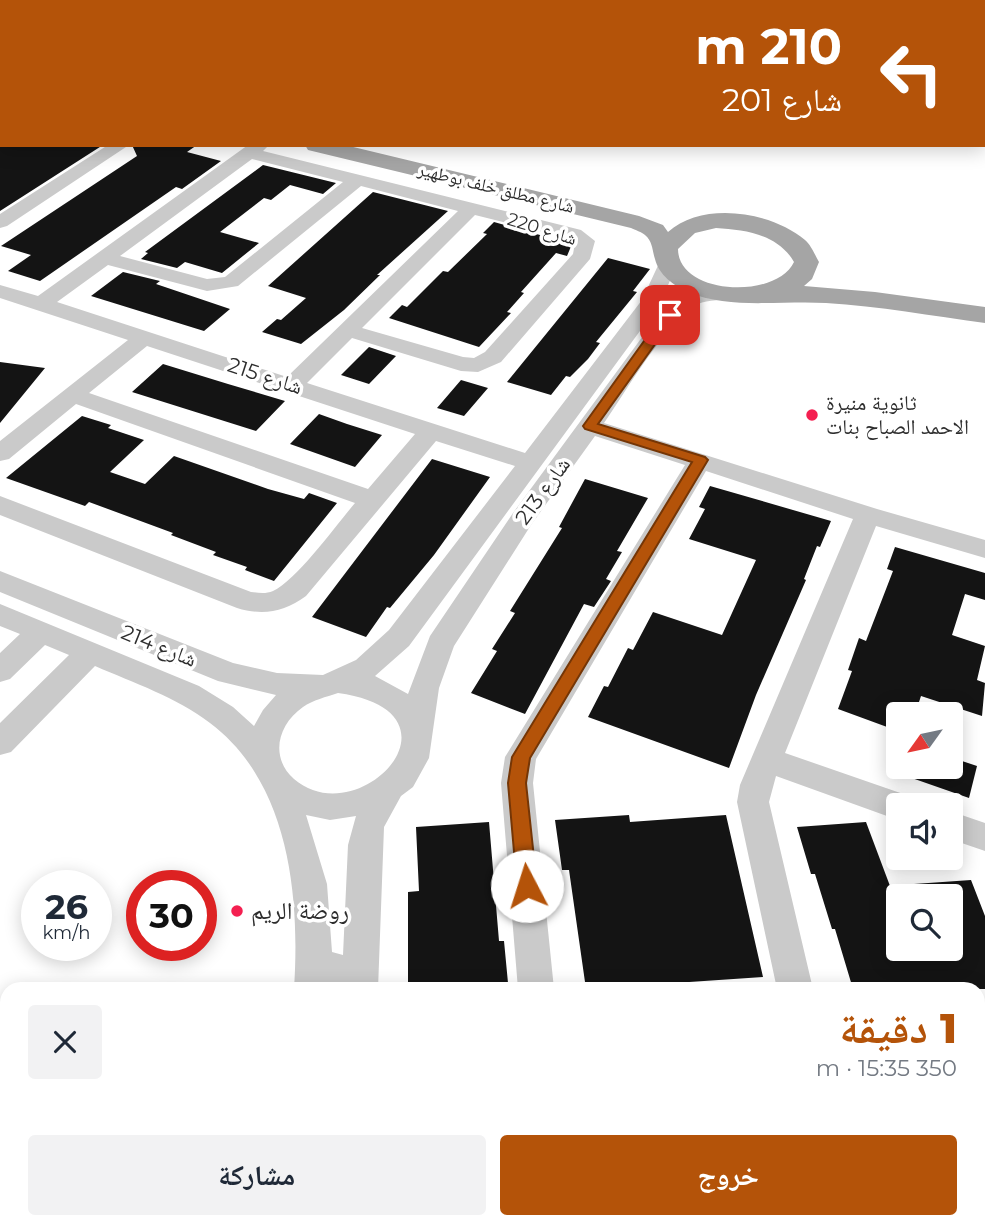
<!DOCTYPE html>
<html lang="ar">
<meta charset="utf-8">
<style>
body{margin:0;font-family:Montserrat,"Noto Naskh Arabic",sans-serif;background:#f2f2f3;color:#1f2937;direction:rtl;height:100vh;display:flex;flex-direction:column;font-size:26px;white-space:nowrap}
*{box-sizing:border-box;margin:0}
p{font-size:23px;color:#747a83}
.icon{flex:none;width:38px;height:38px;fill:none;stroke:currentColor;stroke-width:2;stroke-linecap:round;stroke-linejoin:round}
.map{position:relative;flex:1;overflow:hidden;direction:ltr}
.panel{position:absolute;left:0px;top:982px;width:985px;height:247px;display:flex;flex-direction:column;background:#fff;border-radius:21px 21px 0 0;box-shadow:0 4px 18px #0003;direction:rtl}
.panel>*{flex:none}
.top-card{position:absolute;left:0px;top:0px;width:985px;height:147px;box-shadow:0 4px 18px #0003;direction:rtl;background:#b45309;color:#fff;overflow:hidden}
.needle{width:46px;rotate:237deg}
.tools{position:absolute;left:886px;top:702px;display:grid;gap:14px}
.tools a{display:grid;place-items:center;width:77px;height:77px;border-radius:7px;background:#fff;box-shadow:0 4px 18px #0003;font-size:35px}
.speed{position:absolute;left:21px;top:870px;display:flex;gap:14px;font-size:35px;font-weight:700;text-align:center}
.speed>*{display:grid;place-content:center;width:91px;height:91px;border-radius:50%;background:#fff;box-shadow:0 4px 18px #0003;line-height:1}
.speed small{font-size:18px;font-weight:400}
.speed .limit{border:10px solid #d22;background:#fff;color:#111}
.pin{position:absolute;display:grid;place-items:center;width:60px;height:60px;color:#fff;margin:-30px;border-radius:14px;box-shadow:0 4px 10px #0006}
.me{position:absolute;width:77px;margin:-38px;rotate:355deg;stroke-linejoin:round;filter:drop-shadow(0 0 5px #0008)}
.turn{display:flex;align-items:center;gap:24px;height:147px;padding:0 28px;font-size:32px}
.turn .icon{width:91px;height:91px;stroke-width:2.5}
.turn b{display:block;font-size:49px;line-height:60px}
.round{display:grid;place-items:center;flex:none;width:74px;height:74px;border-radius:7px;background:#f2f2f3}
.head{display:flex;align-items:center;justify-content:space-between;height:119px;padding:0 28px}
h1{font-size:42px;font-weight:800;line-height:52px;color:#b45309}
.cta{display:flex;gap:14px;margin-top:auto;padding:14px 28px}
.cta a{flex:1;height:80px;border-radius:7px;background:#b45309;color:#fff;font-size:28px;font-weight:800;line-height:80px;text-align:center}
.cta a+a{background:#f2f2f3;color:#1f2937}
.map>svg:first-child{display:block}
</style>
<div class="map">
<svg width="985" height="1227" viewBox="0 0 985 1227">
<rect width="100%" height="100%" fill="#fff"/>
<!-- building -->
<path fill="#141414" d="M0,145H103L0,211Z
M132,145H197L187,152L221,161L182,189L176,187L40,281L8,271L31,255L1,246L137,156Z
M263,165L336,183L323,194L290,185L271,200L264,198L220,232L259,243L222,273L185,262L177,268L141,259L148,253L145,252Z
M373,192L448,211L377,275H380L344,310L301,344L262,332L277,319L281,320L306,298L268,286Z
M494,222L572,244L567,256L556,253L521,292L524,293L507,312L511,313L479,347L389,318L402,305L407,307L443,271L448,272L487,234L483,233Z
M608,258L650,269L633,291L637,292L596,342L600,343L588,359L570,377L566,376L551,395L507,382Z
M123,272L160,281L156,284L230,309L204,331L91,296Z
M369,347L396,356L369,384L341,375Z
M0,362L45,368L0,423Z
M163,364L228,384L285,401L256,431L132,392Z
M461,380L488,388L464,416L437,408Z
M319,414L347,424L382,435L355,467L290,444Z
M82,416L111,425L108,428L144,440L110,472L145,484L174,456L268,489L304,499L309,493L337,503L274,581L245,570L247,567L213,555L216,552L171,535L173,533L89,502L85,506L6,478Z
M432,459L490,477L434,555L390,608L387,607L366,637L312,617Z
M585,479L648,498L617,551L622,552L606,579L611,581L594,607L584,604L525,714L471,693L497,651L492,649L515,613L510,611L562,528L559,527Z
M710,486L831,521L820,547L817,546L804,579L806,580L756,695L729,768L588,717L604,686L608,687L628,648L633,650L653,612L722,635L756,560L689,539L705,509L699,507Z
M895,547L985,573V600L965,594L952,635L985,646L977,680L985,683L982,716L921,696L915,714H898V731L838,709L852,671L848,670L859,638L866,641L893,571L887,569Z
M950,757L977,766L969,798L886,769V766H950Z
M629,815L630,822L726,815L763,977L586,989L569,870H562L555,820Z
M489,822L499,941H504L508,983L408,989V892L419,891L416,827Z
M866,822L890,886L898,885V948H950V896H914V884L971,880L985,916V989H952L950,983L853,989L835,929H832L815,874H811L797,827Z"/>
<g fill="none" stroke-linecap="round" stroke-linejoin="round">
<!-- minor -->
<path fill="#cacaca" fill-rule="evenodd" d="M0,85H2V95H0Z
M0,130H2L0,141Z
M108,145H129L7,226L0,228V214Z
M248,145H269L263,151L581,230L595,241L590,259L501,362L478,372L461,371L352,338L307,383L525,453L642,300L661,259H675L678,263L659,305L409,646L375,676L408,694L430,636L513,513L662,310C684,295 707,283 735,290L738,294L735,298C724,301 708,299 698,304C665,323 627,390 604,423L877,509L985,540V558L876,526L785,753L909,796L914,805H898V820L776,776L769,802L813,989H777L737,802L740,785L853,519L706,471L536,759L533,783L554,989H518L501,783L505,757L685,465L595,436L531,525L454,646L439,688L429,758L413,787L401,796L384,827L378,989H294C300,898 290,783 210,723C176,697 134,683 95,666L11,752L0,755V723L69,655L45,645L10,679L0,682V653L20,634L0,626V604L199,686L233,707L254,726L263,710L276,695L218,681L0,592V571L233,663L277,673L323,675L356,660L389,630L515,466L436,441L306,596C284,612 263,616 237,608L0,515V496L251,592C259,593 266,594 273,591C297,580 337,524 355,503L76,404L9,459L0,461V441L128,340L0,298V285L38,296ZM252,159L343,182L225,277L207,279L120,256ZM361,186L458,211L287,377L57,302L108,265L207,291L238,286ZM475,215L567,238L575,243L573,254L485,352L474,358L463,357L362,328ZM147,346L415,434L368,489L89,393ZM338,693C474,712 359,835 294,779C270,758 277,725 303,707C313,700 326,697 338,693ZM306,815L330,820L356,816L348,845L343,955L332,952L327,884Z
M950,811L985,823V851L950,839Z
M274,1222H316V1227H274Z
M333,1222H375L374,1227H332Z
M824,1222H866L867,1227H825Z"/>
<!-- major -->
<path fill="#a5a5a5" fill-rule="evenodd" d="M0,63H2V75H0Z
M305,145H345L639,216L663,225L668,232C702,201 771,211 805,240C811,245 815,255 819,262L812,279L804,286L875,292L985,307V323C932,316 879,306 826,303C781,300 730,310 688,292C673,285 659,275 655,259C652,250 653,242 645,235C642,232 635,230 631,228L308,150ZM716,228C746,230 778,234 794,262C776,300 678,295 678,249L695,233Z"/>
</g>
<!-- route -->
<path fill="#b45309" stroke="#753606" stroke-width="2" d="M670,311L676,315L598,424L705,457L708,460L530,758L526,783L537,886L534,892L527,895L520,892L517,886L508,783L512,757L692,462L585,429L583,426L665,312Z"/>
<!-- markers -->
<g fill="#f41f50" stroke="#fff" stroke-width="2.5">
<circle cx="812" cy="415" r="7"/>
<circle cx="237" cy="911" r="7"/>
</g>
<g text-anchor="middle" stroke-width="7" stroke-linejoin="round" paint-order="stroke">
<!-- far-street labels -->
<g font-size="18" fill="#2d2d2d" stroke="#fff">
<text transform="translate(496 188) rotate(14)" y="6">شارع مطلق خلف بوطهير</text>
<text transform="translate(542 229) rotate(17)" y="6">شارع 220</text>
</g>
<!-- street labels -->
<g font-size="21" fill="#2d2d2d" stroke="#fff">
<text transform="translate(265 376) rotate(18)" y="7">شارع 215</text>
<text transform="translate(543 491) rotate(-54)" y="7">شارع 213</text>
<text transform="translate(159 646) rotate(22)" y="7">شارع 214</text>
</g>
<!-- poi labels -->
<g font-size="21" fill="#2d2d2d" stroke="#fff" text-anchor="start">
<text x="826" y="410">ثانوية منيرة<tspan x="826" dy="24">الاحمد الصباح بنات</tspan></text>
</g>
<!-- near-poi labels -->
<g font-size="24" fill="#2d2d2d" stroke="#fff" text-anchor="start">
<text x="251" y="919">روضة الريم</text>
</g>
</g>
</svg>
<div class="tools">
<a><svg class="needle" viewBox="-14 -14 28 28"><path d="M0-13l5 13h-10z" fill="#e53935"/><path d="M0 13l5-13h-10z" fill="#747a83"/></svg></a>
<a><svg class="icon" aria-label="sound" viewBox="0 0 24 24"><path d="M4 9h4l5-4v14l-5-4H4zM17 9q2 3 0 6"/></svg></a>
<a><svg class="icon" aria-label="search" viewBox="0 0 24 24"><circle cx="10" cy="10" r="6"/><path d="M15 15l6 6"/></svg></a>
</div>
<div class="speed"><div>26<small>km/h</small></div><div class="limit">30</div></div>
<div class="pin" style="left:670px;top:315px;background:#d93025"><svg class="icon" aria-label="arrive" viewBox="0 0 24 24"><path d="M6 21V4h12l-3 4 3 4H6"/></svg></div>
<svg class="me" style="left:527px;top:886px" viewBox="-20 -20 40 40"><circle r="19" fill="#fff"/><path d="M0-13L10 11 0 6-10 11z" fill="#b45309"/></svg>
<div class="top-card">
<div class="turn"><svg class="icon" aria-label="left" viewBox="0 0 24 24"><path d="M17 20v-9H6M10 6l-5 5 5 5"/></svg><div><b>210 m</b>شارع 201</div></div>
</div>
<section class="panel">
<div class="head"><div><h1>1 دقيقة</h1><p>350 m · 15:35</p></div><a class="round"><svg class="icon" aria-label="close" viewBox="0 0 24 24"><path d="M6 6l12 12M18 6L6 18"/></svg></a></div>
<div class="cta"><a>خروج</a><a>مشاركة</a></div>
</section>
</div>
